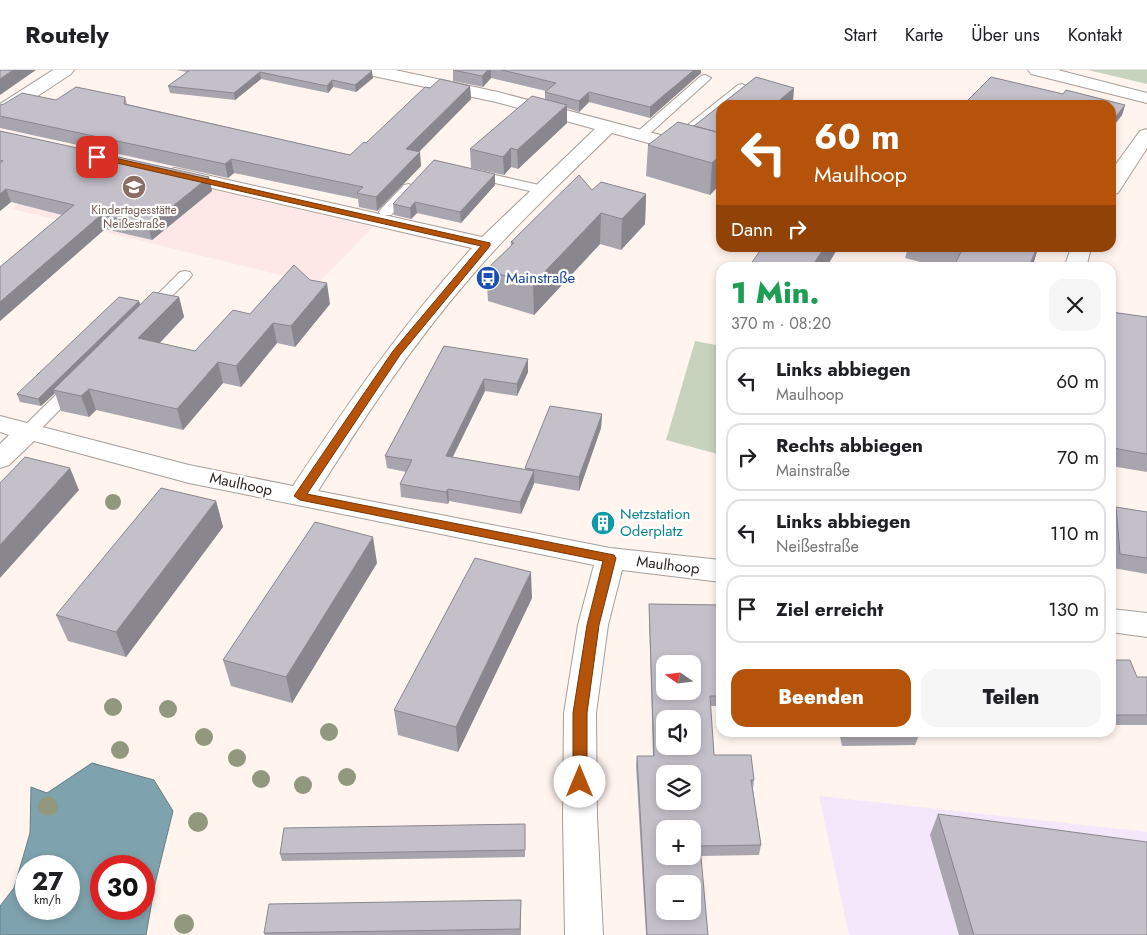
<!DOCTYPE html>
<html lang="de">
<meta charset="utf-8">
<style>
body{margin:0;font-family:Jost,sans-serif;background:#f6f6f6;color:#202124;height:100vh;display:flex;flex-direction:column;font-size:19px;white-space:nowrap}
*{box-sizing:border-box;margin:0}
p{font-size:16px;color:#757577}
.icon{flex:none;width:28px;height:28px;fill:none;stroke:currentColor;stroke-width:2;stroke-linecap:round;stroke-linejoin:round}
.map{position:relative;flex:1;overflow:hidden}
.side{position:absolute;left:716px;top:192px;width:400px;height:475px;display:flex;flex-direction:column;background:#fff;border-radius:15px;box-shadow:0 2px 8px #0003}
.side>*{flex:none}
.top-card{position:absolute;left:716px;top:30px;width:400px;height:152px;border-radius:15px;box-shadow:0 2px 8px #0003;background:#b45309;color:#fff;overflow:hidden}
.needle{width:32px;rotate:284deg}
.controls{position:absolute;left:656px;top:585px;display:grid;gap:10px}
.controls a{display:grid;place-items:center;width:45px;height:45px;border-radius:10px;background:#fff;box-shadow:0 2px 8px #0003;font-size:25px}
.speed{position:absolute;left:15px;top:785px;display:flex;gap:10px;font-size:25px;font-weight:700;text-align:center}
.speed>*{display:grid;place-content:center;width:65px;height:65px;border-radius:50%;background:#fff;box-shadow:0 2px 8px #0003;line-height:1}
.speed small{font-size:12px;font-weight:400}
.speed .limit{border:8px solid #d22;background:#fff;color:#111}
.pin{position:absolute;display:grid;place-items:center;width:42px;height:42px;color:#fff;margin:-21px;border-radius:10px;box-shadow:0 2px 8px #0006}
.me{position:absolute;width:55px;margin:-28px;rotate:0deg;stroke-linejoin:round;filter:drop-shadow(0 0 4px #0008)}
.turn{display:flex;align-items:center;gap:18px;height:105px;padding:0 15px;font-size:22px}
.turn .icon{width:65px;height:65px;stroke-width:2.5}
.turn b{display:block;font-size:35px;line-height:42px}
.then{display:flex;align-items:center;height:48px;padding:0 15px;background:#0003;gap:10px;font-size:19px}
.round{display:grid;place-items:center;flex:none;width:52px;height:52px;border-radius:15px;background:#f6f6f6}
.summary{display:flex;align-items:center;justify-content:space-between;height:85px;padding:0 15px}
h1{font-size:30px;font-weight:800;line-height:38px;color:#1e9e55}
.button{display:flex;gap:10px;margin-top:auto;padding:10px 15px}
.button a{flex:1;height:58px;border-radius:15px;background:#b45309;color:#fff;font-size:20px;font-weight:800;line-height:58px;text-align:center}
.button a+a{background:#f6f6f6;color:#202124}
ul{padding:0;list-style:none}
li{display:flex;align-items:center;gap:15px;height:68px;margin:0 10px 8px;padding:0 5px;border:2px solid #e0e0e0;border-radius:15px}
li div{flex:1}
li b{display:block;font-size:19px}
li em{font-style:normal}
header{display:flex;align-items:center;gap:30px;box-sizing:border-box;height:70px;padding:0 25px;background:#fff;border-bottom:1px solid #e0e0e0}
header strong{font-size:24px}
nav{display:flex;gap:28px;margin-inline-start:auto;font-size:18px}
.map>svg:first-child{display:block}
</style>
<header>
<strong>Routely</strong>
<nav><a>Start</a><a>Karte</a><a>Über uns</a><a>Kontakt</a></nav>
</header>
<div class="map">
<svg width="1147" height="865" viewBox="0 0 1147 865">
<rect width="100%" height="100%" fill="#fff4ee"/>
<!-- industrial -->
<path fill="#f5e7fb" d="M819,726L1147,762V865H849Z"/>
<!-- education -->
<path fill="#fde7e7" d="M75,90L172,154L213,120L373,157L317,214L12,139Z"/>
<!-- green -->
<path fill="#c8d3be" d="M1088,0H1147V14Z
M695,271L721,276V385L666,370Z"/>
<!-- water -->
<path fill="#7fa3ae" stroke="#667e84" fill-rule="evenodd" d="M92,693L154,710L173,741L155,814L146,865H0V836L14,818L30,763L31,717L47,723ZM26,796H69V839H26ZM144,796V839H101V796Z"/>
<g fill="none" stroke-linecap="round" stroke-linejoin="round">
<!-- service casing -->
<g stroke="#a89e98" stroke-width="2">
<path id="service" d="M705,5L711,8L709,10L645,68H637L635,65L637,62L701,6Z
M742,14L748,17L746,19L727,35H721V40L683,71H675L673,68L675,65L738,15Z
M473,100L548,117L549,120L543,124L469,107L467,104Z
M409,114L415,118L414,121L391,145H381L379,142L381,139L404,115Z
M185,201L190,202L192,205L190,208L155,243H145L143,240L145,237L180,202Z
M75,310L81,312L83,315L81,318L34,366L28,367L22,366L20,362L22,358L69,312Z"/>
</g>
<!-- minor casing -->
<g stroke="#a89e98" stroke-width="2">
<path id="minor" d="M53,0H74L71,4L7,46L0,48V34Z
M361,0H395L498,22L721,81V93L612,63C563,111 513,157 469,209C412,275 364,348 318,421L610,478L721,490V512L622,500L608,555L596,643L597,747L603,865H565L563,747L564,643L578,555L594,495L189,413L34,371L9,395L0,398V374L9,365L0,362V346L189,395L293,416C348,333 405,251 472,178L168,108L165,104L168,100L175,98L482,167L595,59L496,32L364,4Z
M1147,59V78L1118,123L1111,125V101L1140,61Z
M1071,178H1091L1086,198H1064Z
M1111,539L1147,543V567L1111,562Z"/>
</g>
<!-- primary casing -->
<g stroke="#a89e98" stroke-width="2">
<path id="primary" d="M1028,0H1058L1147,23V33L1031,4Z"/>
</g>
<!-- service -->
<use href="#service" fill="#fff" fill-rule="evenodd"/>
<!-- minor -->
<use href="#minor" fill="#fff" fill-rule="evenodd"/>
<!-- primary -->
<use href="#primary" fill="#fff" fill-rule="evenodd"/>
</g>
<!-- trees -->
<g fill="#92987d">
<circle cx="113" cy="432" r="8"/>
<circle cx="113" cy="637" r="9"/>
<circle cx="168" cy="639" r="9"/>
<circle cx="329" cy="662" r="9"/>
<circle cx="204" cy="667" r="9"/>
<circle cx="120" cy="680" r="9"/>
<circle cx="237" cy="688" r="9"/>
<circle cx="347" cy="707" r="9"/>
<circle cx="261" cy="709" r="9"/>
<circle cx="303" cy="715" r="9"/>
<circle cx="48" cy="736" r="10"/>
<circle cx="198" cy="752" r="10"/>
<circle cx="184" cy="854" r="10"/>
</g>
<!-- wall -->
<path fill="#a9a5ae" d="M176,0H369L373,8L356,22L333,17L328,23L261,9L235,30L170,23L168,16L187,2Z
M453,0H701V3L650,48L589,32L579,42L567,38V53L518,99L511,97L504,105L471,98L470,79L545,29V22L546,21L491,8L483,17L453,11Z
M756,7L794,18L793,30L787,35H721V113L710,125L646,106L648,75L678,52L694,56Z
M991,7L1063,24L1066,20L1125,35L1122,45L1111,59V35H966L967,31Z
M470,16L471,29L419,82L421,96L377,141L359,137L358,129L234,103L228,108L0,58V35L56,30L125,27L127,34L350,85L366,73L430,18Z
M0,61L209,107L212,121L152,170L105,159L0,251V197L62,145L11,132L0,141Z
M495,115L461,153L417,143L411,149L394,145L393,134Z
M592,120L646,124L645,154L621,180L600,174L534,245L488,231L486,200L511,176V172Z
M908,178H1038L1032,198H943L905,188Z
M179,227L184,247L160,273L195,281L250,244L330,234L295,277L277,273L241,317L223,313L183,360L96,340L89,347L61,341L55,323L41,336L20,332L17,324L139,231L140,235Z
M1111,242L1146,247L1147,245V402L1111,396Z
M444,276L528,302L517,326L485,321L453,387L525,400V398L602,344L601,358L579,421L534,413L521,444L449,431L448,434L401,427L400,414L406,402L387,398L385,386Z
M216,431L223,457L126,587L68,571L56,545Z
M1116,437L1147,442V504L1113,498L1111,472V447Z
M377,493L292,633L231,616L223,590Z
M532,528L458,682L398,665L394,640Z
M649,534L721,535V636H710L714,685L754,710L753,719L761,775L759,785L700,786L708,865H646L636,696L637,686H653L649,544Z
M1111,590L1137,607H1147V655H1111Z
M839,662H918L919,665L915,675L842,676Z
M938,744L1147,865H959L930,765Z
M525,754V787L282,791L280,784Z
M521,830V865H265L264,863Z"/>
<!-- shaded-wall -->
<path fill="#89868d" d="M13,0H36L0,25V9Z
M488,0H491V8L483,17L482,6Z
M694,0H701V3L650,48V37Z
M372,1L373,8L356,22L355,15Z
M260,2L261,9L235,30L234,23Z
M332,10L333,17L328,23L327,16Z
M470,16L471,29L408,93L406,79Z
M794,18L793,30L787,35H774Z
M589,22V32L579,42V31Z
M567,35V53L518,99L517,80Z
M1125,35L1122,45L1111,59V53Z
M721,63L719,87L721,85V113L710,125L712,93L716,68Z
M511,78V97L504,105L503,87Z
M420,82L421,96L377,141L376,127Z
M231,89L234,103L228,108L225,94Z
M495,104V115L461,153L460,142Z
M209,107L212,121L152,170L148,156Z
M6,119L11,132L0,141V124Z
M646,124L645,154L621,180L622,149Z
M415,132L417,143L411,149L410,138Z
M601,143L600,174L534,245L533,214Z
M101,145L105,159L0,251V232Z
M824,178H838L826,198H811Z
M1038,178L1032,198H1028Z
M327,213L330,234L295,277L291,256Z
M179,227L184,247L144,289L138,268Z
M139,231L141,238L53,320L55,323L41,336L38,329Z
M273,253L277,273L241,317L236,296Z
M528,289V302L517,326V314Z
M218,292L223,313L183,360L177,339Z
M484,309L485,321L447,398L446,386Z
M89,319L96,340L89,347L81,326Z
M602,344L601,358L579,421V407Z
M70,398L79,420L0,508V475Z
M534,401V414L521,444L520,432Z
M448,419L449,431L448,434L446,422Z
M216,431L223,457L126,587L116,562Z
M373,467L377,493L292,633L286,607Z
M531,502L532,528L458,682L456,657Z"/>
<!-- building -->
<path fill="#c4c0ca" stroke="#89868d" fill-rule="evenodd" d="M0,0H13L0,9Z
M190,0H369L372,1L355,15L332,10L327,16L260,2L234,23L168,16Z
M453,0H488L482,6Z
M502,0H694L650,37L589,22L579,31L545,22L556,13Z
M756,7L794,18L774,35H721V66V63L694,56Z
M991,7L1063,24L1066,20L1125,35L1111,53V35H983L967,31Z
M440,9L470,16L406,79L420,82L376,127L357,123L363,117L231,89L225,94L0,46V35L4,34L22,23L56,30L76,17L125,27L124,34L350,85L364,72L366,73L425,17L430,18Z
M532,26L567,35L517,80L511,78L503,87L470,79Z
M678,52L721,63L716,68L721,69V85L712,93L648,75Z
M0,61L209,107L148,156L101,145L0,232V197L74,135L6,119L0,124V93L3,91L0,90Z
M434,90L495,104L460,142L415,132L410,138L393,134Z
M579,105L592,120L601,112L646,124L622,149L601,143L533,214L486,200L514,173L511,172Z
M762,178H824L811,198H748Z
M951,178H1037L1028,198H953L962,180Z
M294,195L310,210L327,213L291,256L273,253L236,296L218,292L177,339L89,319L81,326L53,320L153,222L179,227L138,268L195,281L233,240L250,244Z
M119,227L139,231L38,329L17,324Z
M1111,242L1147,247V384L1113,378L1111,347Z
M444,276L528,289L517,314L484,309L446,386L534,401L520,432L448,419L446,422L400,414L412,390L385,386Z
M550,336L602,344L579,407L525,398Z
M25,387L70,398L0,475V413Z
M161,418L216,431L116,562L56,545Z
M1116,437L1147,442V488L1120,484Z
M315,452L373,467L286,607L223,590Z
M475,488L531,502L456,657L394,640Z
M649,534L721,535V626H710L714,685H751L754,710H751L761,775L700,776L708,865H647L637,686H654ZM665,594H692V621H665ZM665,649H692V676H665ZM665,704H692V731H665ZM665,759H692V786H665ZM665,814H692V841H665Z
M1111,590H1130L1137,607H1147V645H1111Z
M843,662H918L919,665L844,666Z
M938,744L1147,772V865H974Z
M525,754V780L280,784L284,758Z
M521,830L520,859L264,863L269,834Z"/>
<!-- route -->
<path fill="#b45309" stroke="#753606" d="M97,84L490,173V176L400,285L307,424L614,485L616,488L599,555L587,643V712L585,716L580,718L575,716L573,712V643L587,555L603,491L300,430L294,426L393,281L481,176L95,88L93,87Z"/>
<!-- icons -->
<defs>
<g id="school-disc" transform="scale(1.25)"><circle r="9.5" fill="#8d6e63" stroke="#fff"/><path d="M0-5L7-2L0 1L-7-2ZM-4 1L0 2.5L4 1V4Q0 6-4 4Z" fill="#fff"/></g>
<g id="bus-disc" transform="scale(1.25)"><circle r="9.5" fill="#1a4fb4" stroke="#fff"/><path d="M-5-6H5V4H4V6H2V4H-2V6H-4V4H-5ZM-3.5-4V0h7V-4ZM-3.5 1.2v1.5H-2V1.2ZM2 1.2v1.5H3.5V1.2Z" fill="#fff"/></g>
<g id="building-disc" transform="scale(1.25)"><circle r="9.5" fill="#0f9aa8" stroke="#fff"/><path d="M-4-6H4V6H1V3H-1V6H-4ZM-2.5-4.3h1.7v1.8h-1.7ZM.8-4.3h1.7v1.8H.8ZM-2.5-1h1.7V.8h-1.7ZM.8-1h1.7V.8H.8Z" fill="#fff"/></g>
</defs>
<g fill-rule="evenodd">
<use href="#school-disc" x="134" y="117"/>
<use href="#bus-disc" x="488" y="208"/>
<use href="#building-disc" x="603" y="453"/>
</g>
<g text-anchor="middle" stroke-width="4.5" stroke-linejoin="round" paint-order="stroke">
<!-- far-education labels -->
<g font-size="12" fill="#785e54" stroke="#fff">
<text x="134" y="144">Kindertagesstätte<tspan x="134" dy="14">Neißestraße</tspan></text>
</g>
<!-- transit labels -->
<g font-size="15" fill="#164399" stroke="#fff" text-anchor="start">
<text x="506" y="213">Mainstraße</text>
</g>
<!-- street labels -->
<g font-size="15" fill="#2a2623" stroke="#fff">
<text transform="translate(241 414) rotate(12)" y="5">Maulhoop</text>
<text transform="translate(668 495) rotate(7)" y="5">Maulhoop</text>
</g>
<!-- culture labels -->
<g font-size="15" fill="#0d838f" stroke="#fff" text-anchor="start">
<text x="620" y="449">Netzstation<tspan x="620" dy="17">Oderplatz</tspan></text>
</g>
</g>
</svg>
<div class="controls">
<a><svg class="needle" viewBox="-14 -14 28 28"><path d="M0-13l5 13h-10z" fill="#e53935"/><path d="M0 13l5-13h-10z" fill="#757577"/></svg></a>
<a><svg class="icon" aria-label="sound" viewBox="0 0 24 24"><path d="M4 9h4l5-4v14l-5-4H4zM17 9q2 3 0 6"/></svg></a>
<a><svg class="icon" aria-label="layers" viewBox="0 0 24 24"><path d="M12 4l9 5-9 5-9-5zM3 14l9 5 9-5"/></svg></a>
<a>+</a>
<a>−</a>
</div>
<div class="speed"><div>27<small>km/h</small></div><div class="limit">30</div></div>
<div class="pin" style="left:97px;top:87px;background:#d93025"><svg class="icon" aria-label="arrive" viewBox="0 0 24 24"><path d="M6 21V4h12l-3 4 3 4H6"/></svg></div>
<svg class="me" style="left:580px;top:712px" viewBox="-20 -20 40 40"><circle r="19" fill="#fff"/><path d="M0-13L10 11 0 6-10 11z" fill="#b45309"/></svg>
<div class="top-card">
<div class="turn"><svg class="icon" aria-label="left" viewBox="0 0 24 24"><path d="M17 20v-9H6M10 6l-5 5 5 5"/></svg><div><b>60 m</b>Maulhoop</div></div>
<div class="then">Dann<svg class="icon" aria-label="right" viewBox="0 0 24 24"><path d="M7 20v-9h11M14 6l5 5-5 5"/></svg></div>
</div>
<section class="side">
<div class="summary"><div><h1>1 Min.</h1><p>370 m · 08:20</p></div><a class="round"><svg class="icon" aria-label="close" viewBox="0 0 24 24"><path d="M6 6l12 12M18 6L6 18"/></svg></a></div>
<ul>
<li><svg class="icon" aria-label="left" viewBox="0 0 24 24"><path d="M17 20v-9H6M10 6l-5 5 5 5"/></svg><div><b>Links abbiegen</b><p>Maulhoop</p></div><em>60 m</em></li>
<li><svg class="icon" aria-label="right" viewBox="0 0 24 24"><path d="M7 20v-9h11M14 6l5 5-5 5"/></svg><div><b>Rechts abbiegen</b><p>Mainstraße</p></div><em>70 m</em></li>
<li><svg class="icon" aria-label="left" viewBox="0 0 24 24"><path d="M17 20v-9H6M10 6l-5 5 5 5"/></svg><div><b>Links abbiegen</b><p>Neißestraße</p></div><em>110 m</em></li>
<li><svg class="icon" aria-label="arrive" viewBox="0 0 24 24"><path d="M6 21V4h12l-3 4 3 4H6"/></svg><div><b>Ziel erreicht</b></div><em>130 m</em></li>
</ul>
<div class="button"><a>Beenden</a><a>Teilen</a></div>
</section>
</div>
